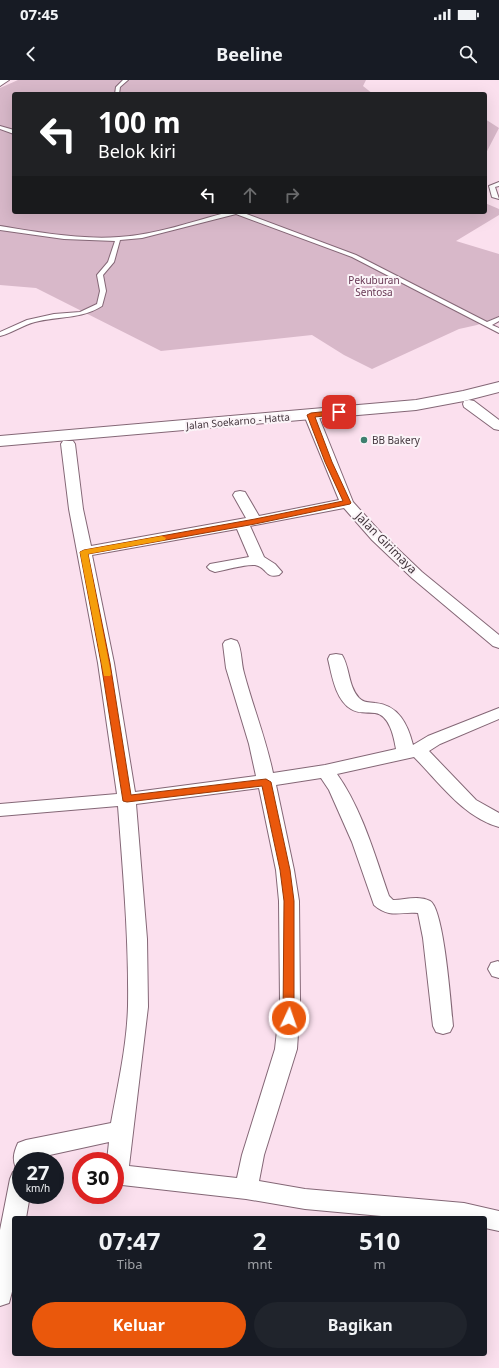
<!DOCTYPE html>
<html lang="id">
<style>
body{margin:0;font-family:"Noto Sans",sans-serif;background:#20242c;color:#f1f3f6;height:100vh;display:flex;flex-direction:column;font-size:15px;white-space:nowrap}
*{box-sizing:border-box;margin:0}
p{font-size:13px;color:#9ea1a6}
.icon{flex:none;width:22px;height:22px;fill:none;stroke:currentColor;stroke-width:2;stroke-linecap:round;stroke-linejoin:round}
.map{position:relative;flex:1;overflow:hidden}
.details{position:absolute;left:12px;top:1136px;width:475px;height:140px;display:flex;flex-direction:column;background:#171b24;border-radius:4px;box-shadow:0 4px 16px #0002}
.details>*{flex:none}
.banner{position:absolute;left:12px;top:12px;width:475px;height:122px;border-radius:4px;box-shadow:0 4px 16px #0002;background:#202124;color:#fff;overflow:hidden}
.speed{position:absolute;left:12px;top:1072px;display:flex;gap:8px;font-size:20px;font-weight:700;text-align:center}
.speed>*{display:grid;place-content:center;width:52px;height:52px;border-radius:50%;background:#171b24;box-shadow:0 4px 16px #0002;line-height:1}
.speed small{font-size:10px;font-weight:400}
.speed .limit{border:6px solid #d22;background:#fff;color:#111}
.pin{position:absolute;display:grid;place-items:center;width:34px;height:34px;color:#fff;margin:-17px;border-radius:8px;box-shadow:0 2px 6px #0006}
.me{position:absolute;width:44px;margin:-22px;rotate:3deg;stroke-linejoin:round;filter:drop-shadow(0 0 3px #0008)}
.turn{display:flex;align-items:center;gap:14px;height:84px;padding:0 20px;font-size:18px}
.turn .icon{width:52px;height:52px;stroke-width:2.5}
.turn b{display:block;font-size:28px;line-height:34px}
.lanes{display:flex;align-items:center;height:38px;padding:0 20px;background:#0003;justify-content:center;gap:20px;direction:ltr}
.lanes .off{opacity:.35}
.eta{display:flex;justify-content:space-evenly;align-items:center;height:68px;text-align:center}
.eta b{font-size:24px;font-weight:700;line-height:28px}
.primary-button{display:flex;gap:8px;margin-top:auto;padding:8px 20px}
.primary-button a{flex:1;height:46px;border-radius:24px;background:#ea580c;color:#fff;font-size:16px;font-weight:700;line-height:46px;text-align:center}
.primary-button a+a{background:#20242c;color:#f1f3f6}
.status{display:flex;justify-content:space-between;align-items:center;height:28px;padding:0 20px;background:#171b24;direction:ltr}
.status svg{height:11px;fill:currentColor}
header{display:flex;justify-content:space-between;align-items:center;height:52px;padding:0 20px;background:#171b24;font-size:18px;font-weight:700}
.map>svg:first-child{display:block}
</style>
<div class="status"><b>07:45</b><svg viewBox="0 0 49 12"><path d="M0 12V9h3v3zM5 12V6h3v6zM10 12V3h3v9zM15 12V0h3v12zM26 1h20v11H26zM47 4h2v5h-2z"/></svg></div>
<header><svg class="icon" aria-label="back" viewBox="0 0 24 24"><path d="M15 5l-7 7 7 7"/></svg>Beeline<svg class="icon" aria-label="search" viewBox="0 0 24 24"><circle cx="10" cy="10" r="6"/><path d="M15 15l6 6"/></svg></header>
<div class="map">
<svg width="499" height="1288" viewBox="0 0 499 1288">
<rect width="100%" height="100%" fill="#fbe0ee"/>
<!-- green -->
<path fill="#d8b8c9" d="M18,0H366L363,6L373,14H14V132H485V123L499,129V135L456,161L499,174V236L477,245L459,249L372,289L344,275L312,255L161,271L36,208L0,205V8Z
M485,39L499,48L485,75Z"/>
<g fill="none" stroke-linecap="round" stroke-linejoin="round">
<!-- lane casing -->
<g stroke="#846776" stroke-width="2">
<path id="lane" d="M123,0H128L120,7L119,14H115L116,7Z
M0,46L14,50V54L0,49Z
M499,102V106L495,107L499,119L492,117L489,106Z
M229,132H241L356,175L487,242L499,237V241L492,245L499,248V253L352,177L236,134L142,158L120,160L114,182L103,195L106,211L102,226C82,239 58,236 35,242C23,245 12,253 0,256V252L27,240L54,234L80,232L97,224L100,211L97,195L108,182L115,161L64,159L0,150V146C38,152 81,160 119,157C156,155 193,141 229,132Z"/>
</g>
<!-- street casing -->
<g stroke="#846776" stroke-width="2">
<path id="street" d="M0,0H9L0,6Z
M469,320L474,321L499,340V350L494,349L464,327L463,324L464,321Z
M311,331L316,332L318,335L353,422L382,454L422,492L499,555V568L493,566L412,498L372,460L344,428L250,446L264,477L275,484L282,492L279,495C265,499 267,487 255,485C247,484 224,490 215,492L210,490L207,487L210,484L249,477L237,449L92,475L114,583L135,712L256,696L249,664L226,588L223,564L225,561L231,559L237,561C242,569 241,583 244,593C253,627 266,659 273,693L325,685L396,669C394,658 390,635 375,633C367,632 358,634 351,629C335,619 332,595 328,579L330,575L336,574L342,575C350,588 348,606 359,618C364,623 368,622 375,623C399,625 408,645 413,665L428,656L499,628V639L440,664L429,671L476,720L499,733V747C463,737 439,702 414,677L337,694C362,729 375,776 389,816L393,820C405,820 418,815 430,821C444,828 451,927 453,946L450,952L443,954L436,952L433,946L423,858L418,833C401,831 390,839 374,825L352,762L329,710L321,698L276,705L294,790L299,821L300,923L297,969L264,1075L259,1101L305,1109L464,1123L499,1131V1151L485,1148V1138H403L305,1129L246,1119L122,1105L115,1102V1081H107L109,1062L36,1078L35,1081H21V1115H30L26,1138H14V1204L9,1223L0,1226V1150L10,1099L13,1092L20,1089L16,1088C12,1079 14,1072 18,1063L26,1060L111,1043C118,1004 127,965 128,926C129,859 123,792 118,726L0,736V724L117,714L98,583L69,429L61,364L63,361H73L75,364L83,429L91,466L246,438L233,415L235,412L240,411L245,412L259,436L339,420L304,335L306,332ZM259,708L276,790L279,821L280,923L275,969L242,1075L237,1098L129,1086L148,927L147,859L136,724Z
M498,881L499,882V898L492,896L488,889L491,883Z"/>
</g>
<!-- highway casing -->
<g stroke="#846776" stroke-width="2">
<path id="highway" d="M499,302V312L464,321L416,330L0,366V356L416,320L463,311Z"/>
</g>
<!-- lane -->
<use href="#lane" fill="#fff" fill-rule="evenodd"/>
<!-- street -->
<use href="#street" fill="#fff" fill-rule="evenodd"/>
<!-- highway -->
<use href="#highway" fill="#fff" fill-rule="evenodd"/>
</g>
<!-- route -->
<path fill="#ea580c" stroke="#983908" d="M339,330L341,331V334L315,337L332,382L351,423L350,424L255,444L88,474L110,583L131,715L266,699L271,702L290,790L294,821V938L293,941L289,942L285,941L283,938L284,821L280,790L262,706L127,722L123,721L101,583L80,472L84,470L255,439L343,421L325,382L307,335L311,333Z"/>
<!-- slow -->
<path fill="#f59e0b" d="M162,456L166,458L165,460L88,474L111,594L110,596H104L80,472L84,470Z"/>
<!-- markers -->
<circle fill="#3e7f6f" stroke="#fbf4f8" stroke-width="1.5" cx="364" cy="360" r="4"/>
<g text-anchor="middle" stroke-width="4" stroke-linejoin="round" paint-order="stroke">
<!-- far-park labels -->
<g font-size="10" fill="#673753" stroke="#fbf4f8">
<text x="374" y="204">Pekuburan<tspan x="374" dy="12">Sentosa</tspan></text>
</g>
<!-- far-street labels -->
<g font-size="10" fill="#42353c" stroke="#fbf4f8">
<text transform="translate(238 341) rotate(-5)" y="4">Jalan Soekarno - Hatta</text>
</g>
<!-- far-poi labels -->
<g font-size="10" fill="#42353c" stroke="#fbf4f8" text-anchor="start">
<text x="372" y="364">BB Bakery</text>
</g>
<!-- street labels -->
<g font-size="12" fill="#42353c" stroke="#fbf4f8">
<text transform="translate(386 463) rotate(45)" y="4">Jalan Girimaya</text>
</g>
</g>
</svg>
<div class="speed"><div>27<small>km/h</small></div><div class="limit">30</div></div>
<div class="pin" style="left:339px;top:332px;background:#d93025"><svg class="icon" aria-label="arrive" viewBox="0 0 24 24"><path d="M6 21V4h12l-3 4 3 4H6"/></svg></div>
<svg class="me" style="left:289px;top:938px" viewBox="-20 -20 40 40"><circle r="17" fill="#ea580c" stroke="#fff" stroke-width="3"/><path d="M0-11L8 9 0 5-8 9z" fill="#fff"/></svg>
<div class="banner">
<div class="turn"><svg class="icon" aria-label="left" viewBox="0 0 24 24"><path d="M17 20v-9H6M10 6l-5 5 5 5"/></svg><div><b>100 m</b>Belok kiri</div></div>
<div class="lanes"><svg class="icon" aria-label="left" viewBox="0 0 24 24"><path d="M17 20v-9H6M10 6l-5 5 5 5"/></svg><svg class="icon off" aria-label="ahead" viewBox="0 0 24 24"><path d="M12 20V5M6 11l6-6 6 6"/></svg><svg class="icon off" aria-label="right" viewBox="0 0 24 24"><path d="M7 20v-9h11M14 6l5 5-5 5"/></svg></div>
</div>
<section class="details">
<div class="eta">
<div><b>07:47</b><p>Tiba</p></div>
<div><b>2</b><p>mnt</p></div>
<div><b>510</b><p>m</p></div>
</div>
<div class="primary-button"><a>Keluar</a><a>Bagikan</a></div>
</section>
</div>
